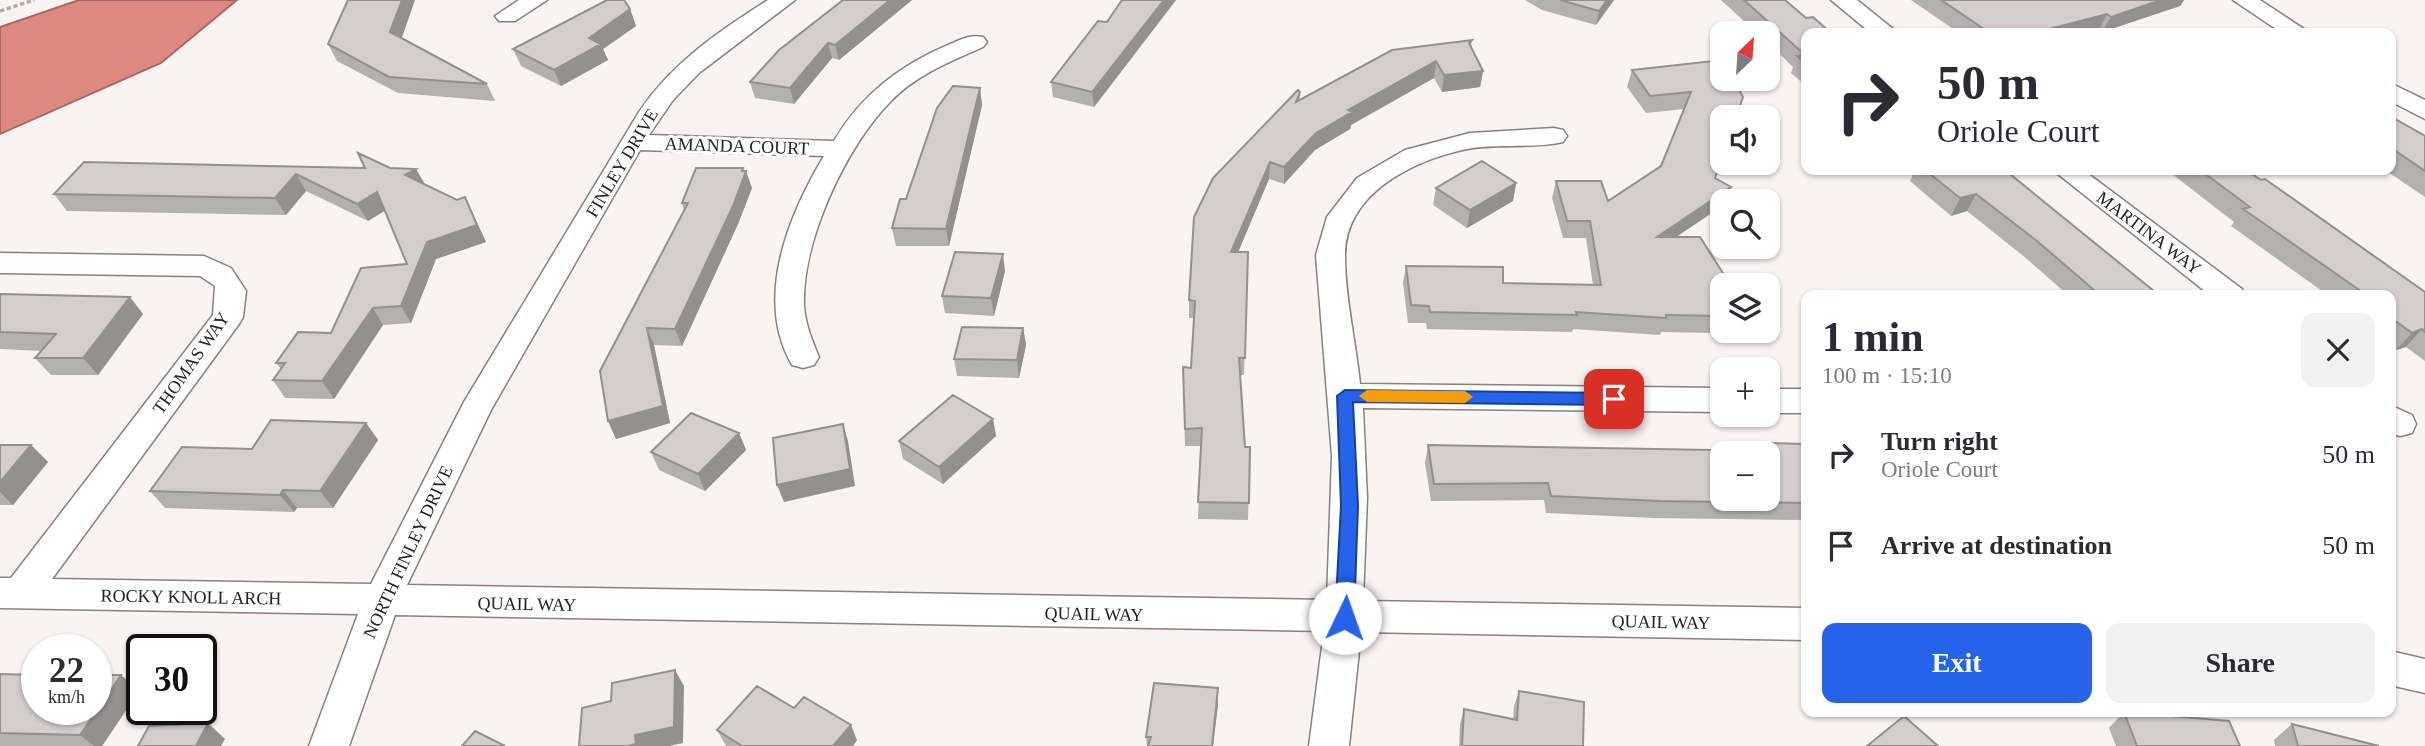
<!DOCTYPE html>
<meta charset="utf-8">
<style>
body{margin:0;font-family:"Times New Roman",serif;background:#f2f2f3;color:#2b2b33;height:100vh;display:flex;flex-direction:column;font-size:26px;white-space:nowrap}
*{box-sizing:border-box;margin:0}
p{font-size:23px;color:#7c7c81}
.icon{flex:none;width:38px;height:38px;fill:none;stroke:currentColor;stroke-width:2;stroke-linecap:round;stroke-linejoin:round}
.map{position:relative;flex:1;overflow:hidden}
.details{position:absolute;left:1801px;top:290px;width:595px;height:427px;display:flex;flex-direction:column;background:#fff;border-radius:14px;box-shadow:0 2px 5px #0004}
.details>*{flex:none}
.top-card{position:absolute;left:1801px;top:28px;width:595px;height:147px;border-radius:14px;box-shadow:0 2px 5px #0004;background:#fff;color:#2b2b33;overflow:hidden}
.needle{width:46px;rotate:25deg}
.buttons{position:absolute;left:1710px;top:21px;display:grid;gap:14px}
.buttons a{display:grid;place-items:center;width:70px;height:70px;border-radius:14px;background:#fff;box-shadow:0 2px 5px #0004;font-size:35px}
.speed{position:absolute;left:21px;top:634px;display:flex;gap:14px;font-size:35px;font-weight:700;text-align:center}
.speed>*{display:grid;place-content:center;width:91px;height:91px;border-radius:50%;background:#fff;box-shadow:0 2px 5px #0004;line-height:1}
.speed small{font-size:18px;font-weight:400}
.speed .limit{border:4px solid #111;border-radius:10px;background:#fff;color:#111}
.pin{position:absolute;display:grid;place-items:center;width:60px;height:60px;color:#fff;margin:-30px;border-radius:14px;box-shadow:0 4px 10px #0006}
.me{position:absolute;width:77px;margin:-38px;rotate:3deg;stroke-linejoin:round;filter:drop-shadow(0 0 5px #0008)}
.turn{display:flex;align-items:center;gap:24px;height:147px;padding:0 21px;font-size:32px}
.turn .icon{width:91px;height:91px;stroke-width:2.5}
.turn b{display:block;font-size:49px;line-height:60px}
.round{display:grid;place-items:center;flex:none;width:74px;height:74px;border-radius:14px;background:#f2f2f3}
.headline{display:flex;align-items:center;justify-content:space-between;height:119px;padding:0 21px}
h1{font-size:42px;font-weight:700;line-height:52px}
.primary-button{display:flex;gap:14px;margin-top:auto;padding:14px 21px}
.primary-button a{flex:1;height:80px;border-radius:14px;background:#2563eb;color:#fff;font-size:28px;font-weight:700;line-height:80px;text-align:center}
.primary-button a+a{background:#f2f2f3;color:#2b2b33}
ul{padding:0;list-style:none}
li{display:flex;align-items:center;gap:21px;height:91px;padding:0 21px}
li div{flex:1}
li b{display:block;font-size:26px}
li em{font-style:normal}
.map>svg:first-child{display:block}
</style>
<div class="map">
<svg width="2425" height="746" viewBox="0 0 2425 746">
<rect width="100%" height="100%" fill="#f9f3f2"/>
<!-- water -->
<path fill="#de8980" stroke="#a66a64" stroke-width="2" d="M79,0H237L161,63L0,134V27Z"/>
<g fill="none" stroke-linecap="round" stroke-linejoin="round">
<!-- minor casing -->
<g stroke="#878281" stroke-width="3">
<path id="minor" d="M519,0H547L515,21H499L495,16Z
M768,0H795L699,73L673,100L649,135L834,141C861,95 899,66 948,45C960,40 970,34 983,37L987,42L983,47C951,61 916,75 891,101C846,146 802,241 804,305C805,324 812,340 819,357L814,365L803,368L792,365C754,299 788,216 824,156L640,150L491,410L407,585L1327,600L1332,456L1316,255L1327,217L1357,178L1405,150L1470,133L1554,128L1563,130L1567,136L1563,142C1533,149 1499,143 1467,149C1414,160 1344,193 1345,257C1345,299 1356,342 1360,384L1722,388V412L1363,408L1367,498L1363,601L1806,608V640L1361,632L1349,746H1309L1324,631L395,615L349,746H309L358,614L0,608V578H11L213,315L215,286L200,276L0,273V253L204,256L231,268L246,291L243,317L239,324L52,579L371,584L464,402L639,112C672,63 719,31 768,0Z
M1831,0H1857L1898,33H1871Z
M2233,0H2260L2310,33H2282Z
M2390,83L2425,100V119L2390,101Z
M2053,170H2083L2242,289L2246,296H2211Z
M1768,389H1806V413H1768Z
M2390,405L2412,415L2416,424L2412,433L2400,436L2390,433Z
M2390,651L2425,659V693L2390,685Z"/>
</g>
<!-- path -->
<path stroke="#b0acab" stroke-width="3.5" stroke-dasharray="4.5 2.5" stroke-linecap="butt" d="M0,11L34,0"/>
<!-- minor -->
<use href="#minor" fill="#fff" fill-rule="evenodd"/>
</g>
<!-- wall -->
<path fill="#b5b0b0" d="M843,0H912L839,60L832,58L794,104L755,98L750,82Z
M1122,0H1176L1094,107L1053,97L1051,82L1107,22Z
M1525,0H1614L1596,25L1542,10Z
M1721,0H1785L1806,18V86L1791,73L1793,67L1768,43V33H1757Z
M1911,0H2184L2180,6L2102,32L2099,30L2087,33H1959Z
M630,9L636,26L603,49L608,60L561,86L521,66L513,49Z
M402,39L487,84L495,101L398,93L337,61L328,44Z
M1472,40L1471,47L1483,71L1480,87L1442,92L1434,78L1351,125L1350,129L1315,150L1284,184L1269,179L1238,252H1248L1244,375H1240L1245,447H1250L1248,520L1198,519L1201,446H1185L1183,367L1191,368L1194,318H1189V300L1300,92V100Z
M1722,60L1715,178L1722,201V206L1676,237L1722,285V331H1768V294L1776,317L1769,334L1661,332L1660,335L1573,329L1572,332L1427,329L1426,323H1408L1403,283L1406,266L1503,283L1593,285L1586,238H1563L1552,198L1556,181L1608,201L1661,166L1684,109L1646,113L1627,87L1632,70Z
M980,88L982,105L949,246H896L892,228Z
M2390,116L2425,136V197L2385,170H2390Z
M84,162L416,169L425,185L457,200L465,197L486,242L436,259L411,323L383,325L334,399L285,398L273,380L281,369L276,363L331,333L407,264L385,211L368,221L306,191L286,215L67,211L54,194Z
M1915,170H2005L2160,296H2069L2027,259L1967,211L1951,216L1910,181Z
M2167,170H2246L2425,292V361L2406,347L2396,350L2390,346V296H2329L2231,226L2234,222Z
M744,171L752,188L738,224L682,346L654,345L670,423L616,439L608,421L684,211L682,203Z
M1516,183L1513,201L1467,228L1433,205L1436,188Z
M1005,271L994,316L945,313L942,296Z
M0,294L143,314L98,375H51L35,358L42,351L0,349Z
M1023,328L1026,345L1019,378L957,376L954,359Z
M993,419L996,436L943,484L903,459L899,441Z
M366,423L378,440L333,508H297L294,512L165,508L150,491L252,449Z
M739,433L746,450L705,491L659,470L651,452Z
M1768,443L1806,444V520L1653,518L1546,513L1544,500L1431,501L1425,463L1428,445L1764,451Z
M0,445H31L48,462L13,505H0Z
M96,664L109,675H121L139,691L102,746H0V674L96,709Z
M1519,691L1583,746H1459L1460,724L1464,709L1513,719L1514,706Z
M1218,704L1213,746H1147L1146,737Z
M794,708L857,740L853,746H726L717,730Z
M2124,712L2240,746H2116L2109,728Z
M2292,724L2379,746H2275L2274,740Z"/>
<!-- shaded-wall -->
<path fill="#949090" d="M402,0H415L398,49L390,32Z
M890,0H912L839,60L835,45Z
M1164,0H1176L1094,107L1092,92Z
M1607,0H1614L1596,25L1599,11Z
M2161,0H2184L2180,6L2102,32L2111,17Z
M630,9L636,26L603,49L608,60L561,86L554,70L589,38Z
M2107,14L2099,30L2087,33H2034Z
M828,43L832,58L794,104L790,88Z
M1436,61L1434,78L1351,125L1350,129L1315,150L1284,184V167L1316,133L1348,110Z
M1483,71L1480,87L1442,92L1444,75Z
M980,88L982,105L949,246L946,229Z
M1270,162L1269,179L1231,269V252Z
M743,168L745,174L746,171L752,188L738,224L682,346L675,329Z
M416,169L426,186L405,175Z
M296,174L306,191L286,215L275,198Z
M1516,183L1513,201L1467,228L1470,210Z
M1731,187L1726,201H1722V206L1651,254L1657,237Z
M377,192L387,209L368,221L357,204Z
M1976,194L1967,211L1951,216L1960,198Z
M465,197L486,242L436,259L411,323L401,306L427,242Z
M1003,254L1005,271L994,316L991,298Z
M130,297L143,314L98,375L83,358Z
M373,308L383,325L334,399L322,381Z
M647,328L654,345L670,423L616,439L608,421Z
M1023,328L1026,345L1019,378L1017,360Z
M2422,329L2406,347L2396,350L2412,333Z
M993,419L996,436L943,484L939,467Z
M366,423L378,440L333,508L320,491Z
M843,424L848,441L855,486L784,502L777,485Z
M739,433L746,450L705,491L698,474Z
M31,445L48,462L13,505L0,492V482Z
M283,490L297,508L294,512L280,495Z
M96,664L114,679L96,683Z
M675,670L684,686L683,743L669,746H627L635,735Z
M121,675L139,691L102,746H94L80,735Z
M1218,688V704L1213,746H1212Z
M208,723L225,739L221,746H196Z
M851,725L857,740L853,746H833Z"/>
<!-- building -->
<path fill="#d3cdcd" stroke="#949090" stroke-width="2" fill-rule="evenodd" d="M348,0H402L390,32L487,84L389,77L328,44Z
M607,0H624L630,9L589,38L601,44L554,70L513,49Z
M843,0H890L835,45L828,43L790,88L750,82L779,50Z
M1122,0H1164L1092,92L1051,82L1098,21L1107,22Z
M1560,0H1607L1599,11Z
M1744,0H1785L1806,18L1813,17L1831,33H1806V64L1797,56L1805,55Z
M1941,0H2161L2111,17L2107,14L2034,33H1990Z
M1472,40L1469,43L1483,71L1444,75L1436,61L1348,110L1352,112L1316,133L1284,167L1270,162L1231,252H1248L1245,358H1239L1245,447H1250L1249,503L1198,502L1202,428L1185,429L1183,367L1191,368L1195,301L1189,300L1194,217L1213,178L1298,90L1300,92L1296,102L1392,50Z
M1722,60V79H1733L1743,97L1736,117H1722V157L1715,178L1731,187L1657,237H1700L1728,281L1763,282L1764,285H1722V316L1666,315V318L1576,312L1577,315L1430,312L1429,306L1411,305L1406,266L1503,267V283L1601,285L1590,221H1567L1556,181H1601L1608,201L1661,166L1691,92L1650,96L1632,70Z
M953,86L980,88L946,229L892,228L900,199H906L937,108Z
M2390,116L2425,136V171L2390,147Z
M358,153L390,168L416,169L405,175L457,200L465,197L477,225L427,242L401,306L373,308L322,381L273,380L285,363H276L298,332L331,333L361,268L407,264L377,192L357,204L296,174L275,198L54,194L84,162L365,168Z
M1482,161L1516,183L1470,210L1436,188Z
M696,168H743L742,171H746L733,206L675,329L647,328L663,406L608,421L600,371L688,203H682Z
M1925,170H2005L2160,296H2101L2037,241L1976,194L1960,198Z
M2200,170H2246L2261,180L2265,179L2425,292V332L2422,329L2412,333L2390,317V296H2368L2243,209L2250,207Z
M955,252L1003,254L991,298L942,296Z
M0,294L130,297L83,358H35L56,334L0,332Z
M1768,294L1776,317H1768Z
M962,327L1023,328L1017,360L954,359Z
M953,395L993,419L939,467L899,441Z
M691,413L739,433L698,474L651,452Z
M271,420L366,423L320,491L283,490L280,495L150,491L182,447L252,449Z
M843,424L850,469L777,485L773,438Z
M1768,443L1806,444V503L1660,501L1551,496L1548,483L1434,484L1428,445L1771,451ZM1722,453H1768V499H1722Z
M0,445H31L0,482Z
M675,670L674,727L635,735L636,744L627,746H579L582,708L611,701L612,683Z
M0,674L37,675V709H96V675H121L80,735L0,733Z
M1154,683L1218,688L1212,746H1148L1151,737H1146Z
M757,686L794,708L804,697L851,725L833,746H742L717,730Z
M1519,691L1584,702L1583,746H1462L1464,709L1517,720Z
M2124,712L2229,721L2240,746H2137Z
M1904,716L1938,746H1867Z
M208,723L196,746H138L149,726Z
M2292,724L2379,746H2298Z
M475,731L505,746H462Z"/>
<!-- route -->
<path fill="#2563eb" stroke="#184099" stroke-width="2" d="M1345,390L1614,393L1622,399L1614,405L1353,402L1358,506L1354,618L1351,624H1338L1335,618L1341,506L1337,396Z"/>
<!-- slow -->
<path fill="#f59e0b" d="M1367,390L1465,391L1473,397L1465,403L1367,402L1359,396Z"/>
<g text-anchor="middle" stroke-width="6" stroke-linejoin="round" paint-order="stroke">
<!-- street labels -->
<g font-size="18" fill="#252322" stroke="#fff">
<text transform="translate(737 146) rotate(2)" y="6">AMANDA COURT</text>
<text transform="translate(622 163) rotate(-59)" y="6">FINLEY DRIVE</text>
<text transform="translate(2149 233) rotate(37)" y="6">MARTINA WAY</text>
<text transform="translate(191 363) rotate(-55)" y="6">THOMAS WAY</text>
<text transform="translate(408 552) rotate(-65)" y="6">NORTH FINLEY DRIVE</text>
<text transform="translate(191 597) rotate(1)" y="6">ROCKY KNOLL ARCH</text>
<text transform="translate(527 604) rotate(1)" y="6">QUAIL WAY</text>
<text transform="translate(1094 614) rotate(1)" y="6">QUAIL WAY</text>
<text transform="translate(1661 622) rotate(1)" y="6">QUAIL WAY</text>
</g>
</g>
</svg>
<div class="buttons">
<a><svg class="needle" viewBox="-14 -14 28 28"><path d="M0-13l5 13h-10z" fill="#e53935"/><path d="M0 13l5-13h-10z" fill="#7c7c81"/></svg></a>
<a><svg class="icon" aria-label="sound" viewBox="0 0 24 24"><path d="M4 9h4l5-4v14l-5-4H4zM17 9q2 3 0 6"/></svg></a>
<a><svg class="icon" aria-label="search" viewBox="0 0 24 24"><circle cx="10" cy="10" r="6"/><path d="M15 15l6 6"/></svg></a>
<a><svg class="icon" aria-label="layers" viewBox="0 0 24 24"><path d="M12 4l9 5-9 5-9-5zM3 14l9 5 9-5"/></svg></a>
<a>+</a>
<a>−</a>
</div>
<div class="speed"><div>22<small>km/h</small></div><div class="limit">30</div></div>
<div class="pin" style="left:1614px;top:399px;background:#d93025"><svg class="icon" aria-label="arrive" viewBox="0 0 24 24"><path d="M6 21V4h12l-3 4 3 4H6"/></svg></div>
<svg class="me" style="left:1345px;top:618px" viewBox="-20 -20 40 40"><circle r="19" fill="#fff"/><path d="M0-13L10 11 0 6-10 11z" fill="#2563eb"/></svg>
<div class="top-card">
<div class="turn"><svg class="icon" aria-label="right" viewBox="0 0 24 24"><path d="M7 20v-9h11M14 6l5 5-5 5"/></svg><div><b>50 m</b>Oriole Court</div></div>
</div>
<section class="details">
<div class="headline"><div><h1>1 min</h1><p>100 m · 15:10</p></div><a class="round"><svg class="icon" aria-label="close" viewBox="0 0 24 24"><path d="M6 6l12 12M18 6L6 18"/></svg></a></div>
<ul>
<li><svg class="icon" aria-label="right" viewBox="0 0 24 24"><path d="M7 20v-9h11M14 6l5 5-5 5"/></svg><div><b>Turn right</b><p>Oriole Court</p></div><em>50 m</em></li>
<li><svg class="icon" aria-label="arrive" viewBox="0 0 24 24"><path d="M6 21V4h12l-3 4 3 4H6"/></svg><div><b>Arrive at destination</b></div><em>50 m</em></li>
</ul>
<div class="primary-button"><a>Exit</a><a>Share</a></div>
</section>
</div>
